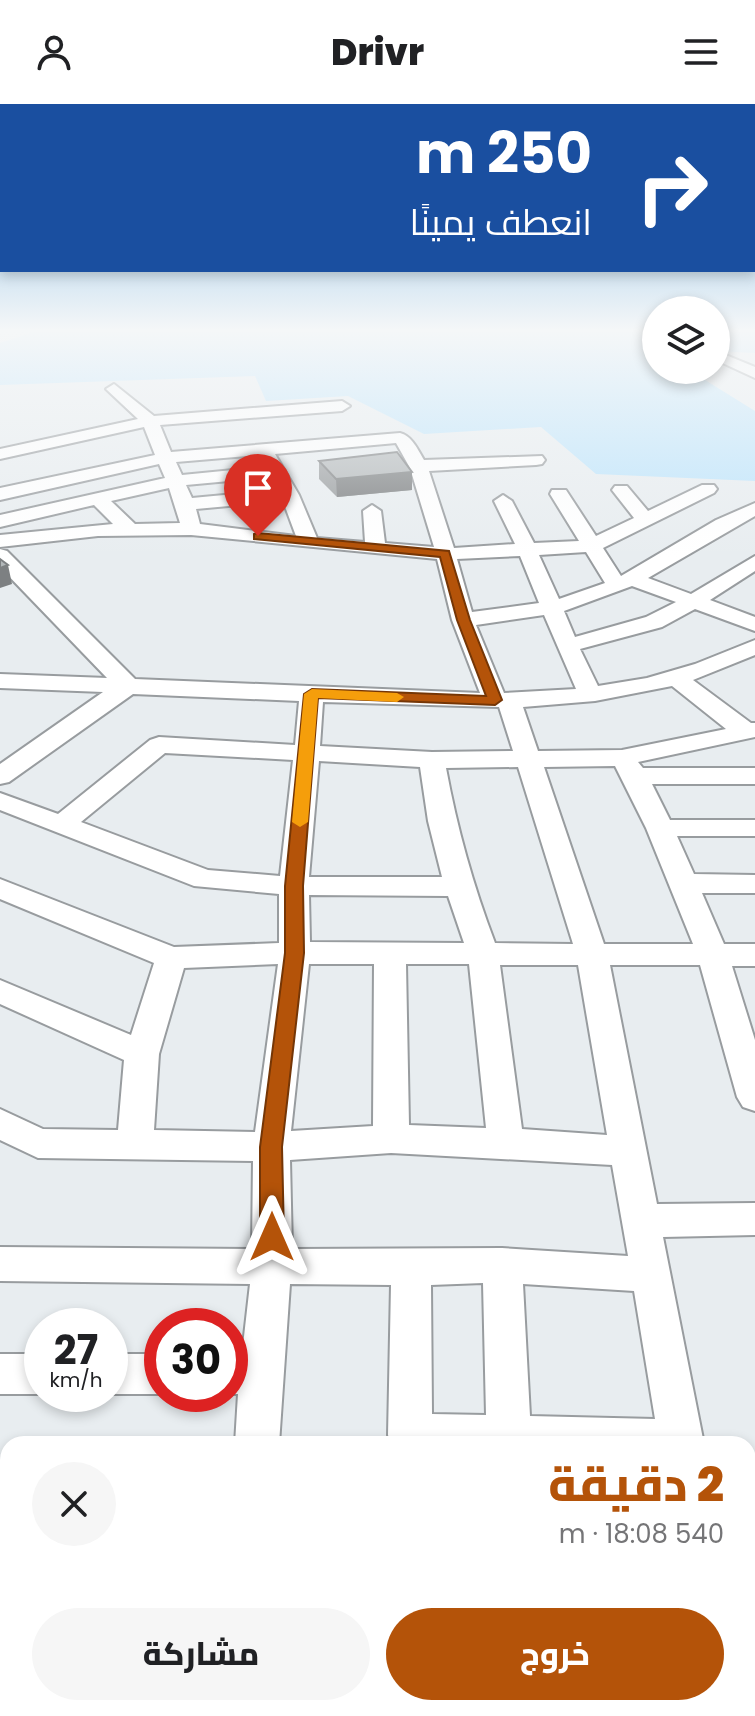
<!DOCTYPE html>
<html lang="ar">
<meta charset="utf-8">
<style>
body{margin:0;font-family:Poppins,Cairo,sans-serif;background:#f6f6f6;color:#202124;direction:rtl;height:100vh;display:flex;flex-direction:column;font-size:30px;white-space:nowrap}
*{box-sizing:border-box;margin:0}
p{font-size:26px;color:#757577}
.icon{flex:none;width:44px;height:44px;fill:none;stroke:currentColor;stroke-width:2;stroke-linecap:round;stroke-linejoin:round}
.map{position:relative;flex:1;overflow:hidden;direction:ltr}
.drawer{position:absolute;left:0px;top:1332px;width:756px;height:280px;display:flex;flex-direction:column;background:#fff;border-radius:24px 24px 0 0;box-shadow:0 4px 12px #0003;direction:rtl}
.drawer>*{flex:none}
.guide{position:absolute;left:0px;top:0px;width:756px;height:168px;box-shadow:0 4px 12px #0003;direction:rtl;background:#1a4fa0;color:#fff;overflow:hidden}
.buttons{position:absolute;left:642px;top:192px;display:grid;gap:16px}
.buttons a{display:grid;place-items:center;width:88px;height:88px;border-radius:50%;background:#fff;box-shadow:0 4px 12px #0003;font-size:40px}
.speed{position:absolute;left:24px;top:1204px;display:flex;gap:16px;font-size:40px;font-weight:700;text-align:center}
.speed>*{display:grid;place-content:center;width:104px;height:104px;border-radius:50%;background:#fff;box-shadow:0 4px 12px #0003;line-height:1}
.speed small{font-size:20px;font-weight:400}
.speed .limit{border:12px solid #d22;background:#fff;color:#111}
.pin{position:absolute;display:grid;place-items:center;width:68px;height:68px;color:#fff;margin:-82px -34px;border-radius:50% 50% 50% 0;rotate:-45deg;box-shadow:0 0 8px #0007}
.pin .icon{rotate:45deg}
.me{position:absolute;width:88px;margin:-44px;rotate:0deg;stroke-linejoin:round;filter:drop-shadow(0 0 6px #0008)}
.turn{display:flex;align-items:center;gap:28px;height:168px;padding:0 32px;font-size:36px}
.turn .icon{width:104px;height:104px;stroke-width:2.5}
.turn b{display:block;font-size:56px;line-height:68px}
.round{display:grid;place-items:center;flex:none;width:84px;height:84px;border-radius:42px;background:#f6f6f6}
.overview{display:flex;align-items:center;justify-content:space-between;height:136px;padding:0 32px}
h1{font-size:48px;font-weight:800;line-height:60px;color:#b45309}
.primary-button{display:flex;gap:16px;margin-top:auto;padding:16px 32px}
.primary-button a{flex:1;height:92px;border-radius:48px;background:#b45309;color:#fff;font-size:32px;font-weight:800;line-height:92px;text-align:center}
.primary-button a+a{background:#f6f6f6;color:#202124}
header{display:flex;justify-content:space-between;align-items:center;height:104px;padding:0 32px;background:#fff;font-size:36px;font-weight:800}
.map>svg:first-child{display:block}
</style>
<header><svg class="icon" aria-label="menu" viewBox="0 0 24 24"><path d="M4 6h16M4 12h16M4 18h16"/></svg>Drivr<svg class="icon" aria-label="person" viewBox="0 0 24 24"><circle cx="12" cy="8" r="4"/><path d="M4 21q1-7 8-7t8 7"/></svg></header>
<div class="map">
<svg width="755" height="1612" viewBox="0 0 755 1612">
<rect width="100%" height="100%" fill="#e8edf0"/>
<!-- green -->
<path fill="#bce4fc" d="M37,227H656V266H689L755,307V377L596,370L541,323L424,330L348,292L266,297L255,272L0,281V239Z
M716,227H755V249L716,247Z"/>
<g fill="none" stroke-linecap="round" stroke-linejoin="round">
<!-- minor casing -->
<g stroke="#989c9f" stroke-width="4">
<path id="minor" d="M721,249L755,263V274L716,256V250Z
M114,280L154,312L342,297L350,302L342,307L160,321L171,348L400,329C412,332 418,346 424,356L542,352L545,356L542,360L536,361L429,367L454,444L515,440L494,397L503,391L512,397L534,439L579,437L550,390L552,386H566L596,432L634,414L612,386L615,382H627L648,407L702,381H714L717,385L714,389L603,444L621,472L716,416L755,399V412L648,474L691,490L755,452V467L710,496L755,513V527L695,505L662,523L580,545L598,582L647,574L695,560L755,536V551L693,576L751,619H755V633L638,658L643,664H755V680H652L670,716H755V732H677L694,770L755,771V789H702L724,840H755V862H732L755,936V1007L743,1003L737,993L700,861H610L657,1100L755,1099V1131L663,1133L704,1340H391L388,1331L391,1181L290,1180L279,1340H235L238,1290H230V1250H242L250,1180L0,1177V1143L252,1145L253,1057L38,1054L0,1036V1005L43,1025L118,1026L124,956L0,900V876L131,931L154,859L0,795V775L174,843L279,839V790L194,782L0,706V689L58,710L150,636L159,633L295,641L299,597L133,590L9,678L0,680V660L103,588L0,584V570L107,574L0,463V445L7,447L135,575L480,589L452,516L437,455L191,431L98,432L0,443V431L113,420L94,401L0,423V411L165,374L159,360L0,396V384L155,351L144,323L0,355V345L138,315L106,285ZM396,339L410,364L434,443L385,439L381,407L372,401L363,407L365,438L317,434L299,391L275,350ZM260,351L265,363L182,371L176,358ZM271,373L278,386L192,394L186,381ZM169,384L180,419L135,420L111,397ZM283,397L296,432L200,420L196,405ZM586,448L605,479L559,495L539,451ZM520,452L539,499L472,508L457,455ZM632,482L676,498L646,513L575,533L564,507ZM544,511L576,585L504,589L476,521ZM672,582L726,625L622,646L538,647L523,603L595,597ZM323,598L499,603L513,647L432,648L320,642ZM165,649L293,656L280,772L208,766L81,718ZM319,657L420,663L428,717L442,773H309ZM615,662L646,724L693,840H604L544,663ZM518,663L573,840L495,839C473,781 457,724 446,664ZM309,791L448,792L464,839L310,838ZM278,860L255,1028L154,1026L159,950L184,864ZM309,860H374L373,1022L291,1027ZM406,860H469L486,1024L409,1021ZM500,861H578L607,1031L522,1025ZM391,1049L612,1061L628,1152L502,1144L292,1145L290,1056ZM483,1179L486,1311L432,1310L431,1181ZM523,1180L634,1187L655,1315L530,1312Z
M0,1250H42V1290H0Z
M110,1250H162V1290H110Z
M748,1491H755V1541H748Z"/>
</g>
<!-- minor -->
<use href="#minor" fill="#fff" fill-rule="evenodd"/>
</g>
<!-- wall -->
<path fill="#999d9f" d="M319,357L412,368V386L337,393L319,375Z"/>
<!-- shaded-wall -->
<path fill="#7d8082" d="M412,368V386L337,393L336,375Z
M8,461L12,480L0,484V464Z"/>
<!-- building -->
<path fill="#b2b7b9" stroke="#7d8082" stroke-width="2" d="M397,348L412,368L336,375L319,357Z
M0,455L8,461L0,464Z"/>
<!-- sky -->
<linearGradient id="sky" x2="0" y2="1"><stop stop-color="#71b2e2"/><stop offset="0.5" stop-color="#f5f7f8"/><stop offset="1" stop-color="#f5f7f8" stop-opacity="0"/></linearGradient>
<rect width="755" height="453" fill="url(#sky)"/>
<!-- route -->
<path fill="#b45309" stroke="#753606" stroke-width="2" d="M258,429L449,447L470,516L502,596L495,601L318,594L303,782L304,849L282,1043L284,1133L280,1140L272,1143L263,1140L260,1133V1043L285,849V782L304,590L312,585L486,592L457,516L440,453L254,435V430Z"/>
<!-- slow -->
<path fill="#f59e0b" d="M312,585L397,589L404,593L397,598L318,594L308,718L300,723L292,718L304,590Z"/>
</svg>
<div class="buttons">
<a><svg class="icon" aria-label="layers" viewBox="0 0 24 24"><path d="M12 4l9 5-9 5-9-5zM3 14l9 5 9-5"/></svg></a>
</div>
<div class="speed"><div>27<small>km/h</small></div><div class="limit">30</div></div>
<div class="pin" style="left:258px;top:432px;background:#d93025"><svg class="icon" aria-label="arrive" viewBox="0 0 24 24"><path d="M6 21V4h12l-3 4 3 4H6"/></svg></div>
<svg class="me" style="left:272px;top:1133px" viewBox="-20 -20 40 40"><path d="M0-17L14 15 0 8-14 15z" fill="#b45309" stroke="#fff" stroke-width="4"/></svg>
<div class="guide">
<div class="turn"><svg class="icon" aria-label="right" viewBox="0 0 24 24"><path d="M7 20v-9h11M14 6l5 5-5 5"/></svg><div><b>250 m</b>انعطف يمينًا</div></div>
</div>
<section class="drawer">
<div class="overview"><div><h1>2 دقيقة</h1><p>540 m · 18:08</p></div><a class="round"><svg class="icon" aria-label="close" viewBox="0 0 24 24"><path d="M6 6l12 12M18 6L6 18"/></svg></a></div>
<div class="primary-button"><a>خروج</a><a>مشاركة</a></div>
</section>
</div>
